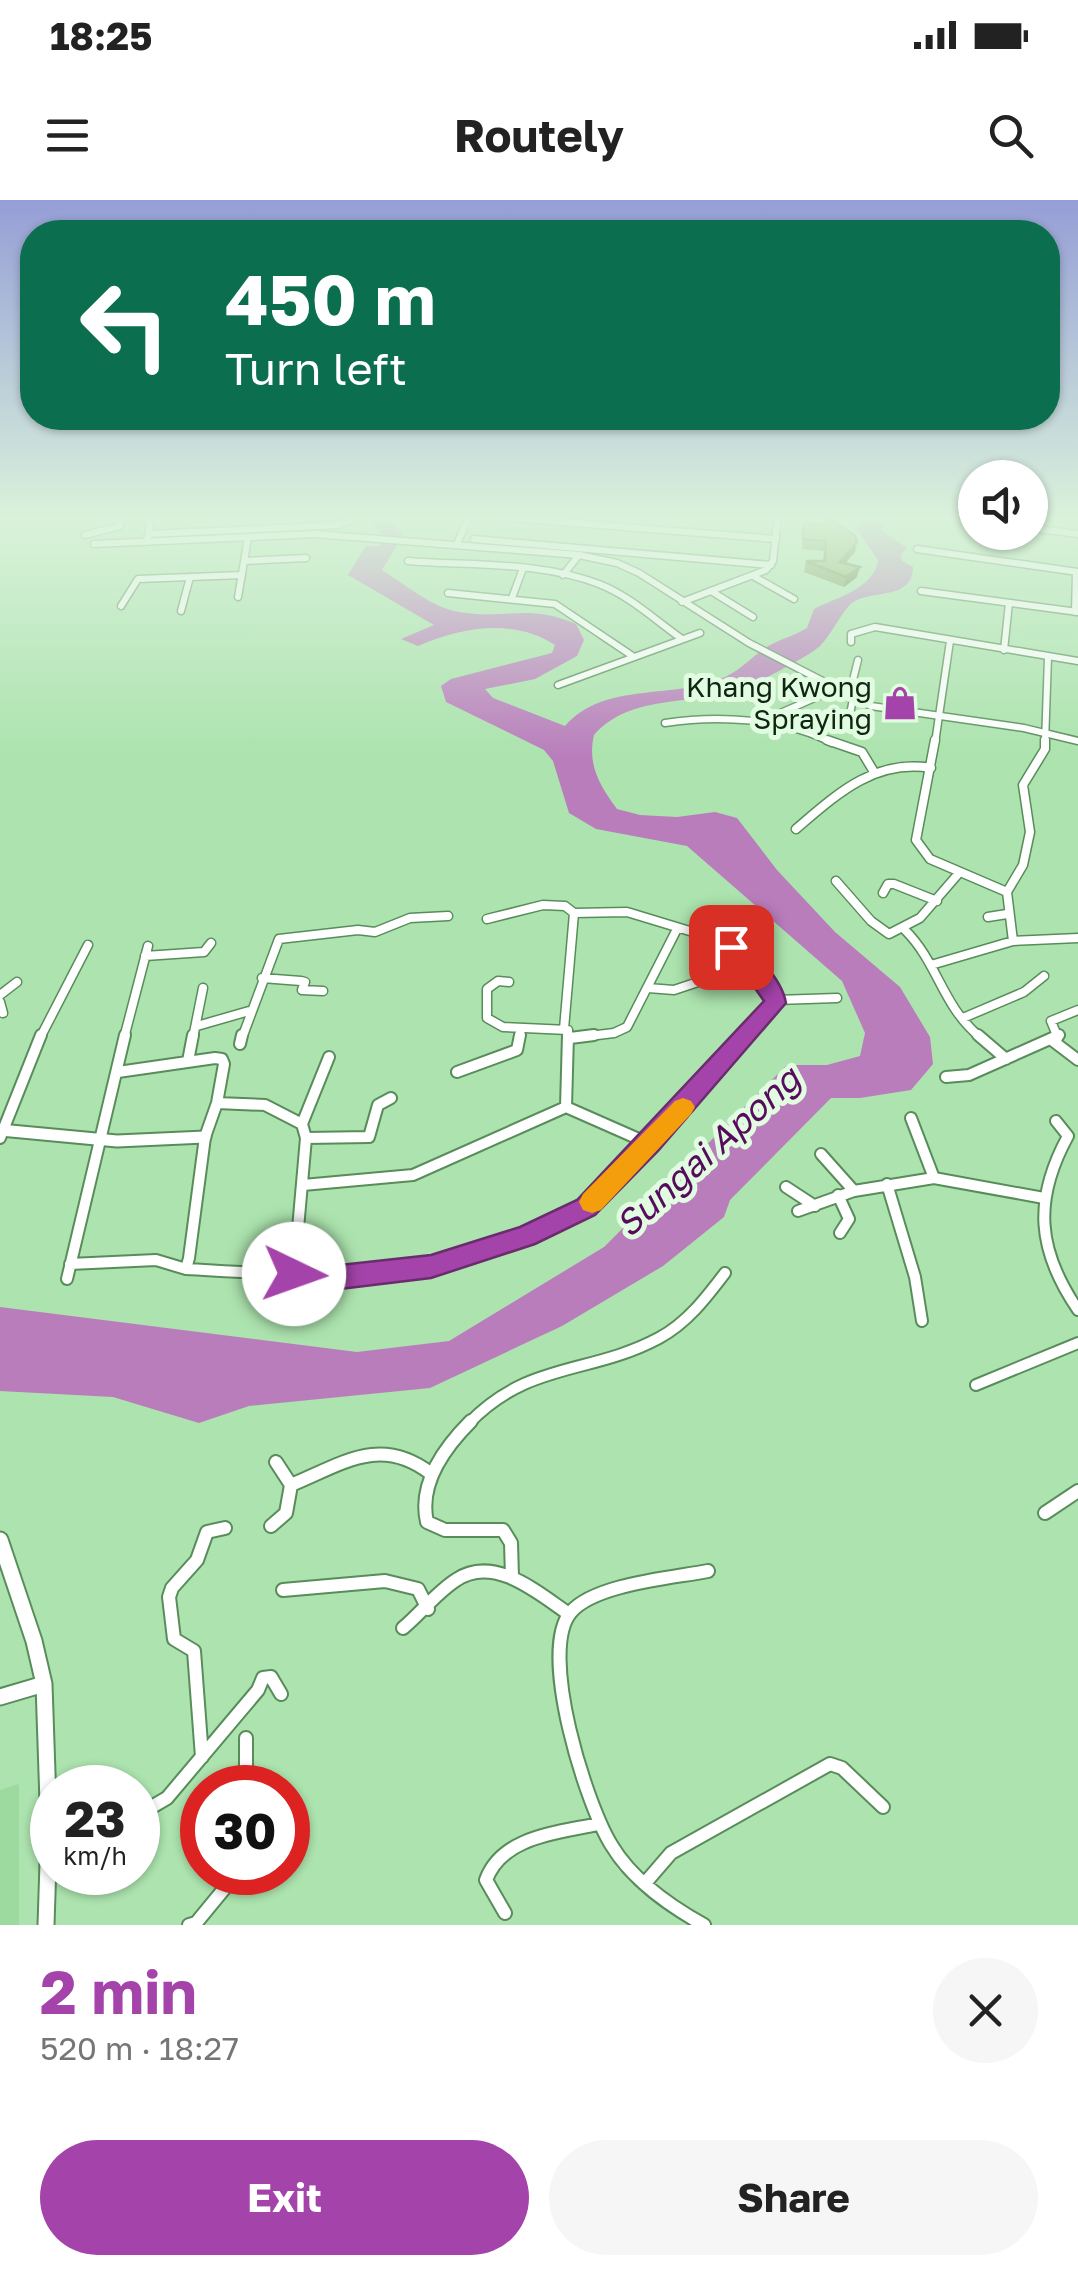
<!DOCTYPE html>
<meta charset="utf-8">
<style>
body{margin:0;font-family:"Golos Text",sans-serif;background:#f6f6f6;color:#222;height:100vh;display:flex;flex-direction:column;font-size:38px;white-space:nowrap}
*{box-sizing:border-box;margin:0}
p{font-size:32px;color:#767676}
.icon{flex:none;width:55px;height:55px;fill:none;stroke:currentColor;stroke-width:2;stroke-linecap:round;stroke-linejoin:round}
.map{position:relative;height:1725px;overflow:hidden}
.panel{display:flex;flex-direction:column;background:#fff;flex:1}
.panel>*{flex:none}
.top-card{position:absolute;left:20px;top:20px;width:1040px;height:210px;border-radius:40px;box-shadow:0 2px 8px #0004;background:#0b6e4f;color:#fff;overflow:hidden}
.controls{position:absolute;left:958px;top:260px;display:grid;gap:20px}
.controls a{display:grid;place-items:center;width:90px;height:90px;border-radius:50%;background:#fff;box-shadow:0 2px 8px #0004;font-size:50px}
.speed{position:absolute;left:30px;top:1565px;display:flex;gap:20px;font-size:50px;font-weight:700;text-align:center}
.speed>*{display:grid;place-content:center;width:130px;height:130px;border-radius:50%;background:#fff;box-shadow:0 2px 8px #0004;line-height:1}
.speed small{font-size:25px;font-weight:400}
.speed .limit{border:15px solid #d22;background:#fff;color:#111}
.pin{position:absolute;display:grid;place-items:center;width:85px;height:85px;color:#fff;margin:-42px;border-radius:20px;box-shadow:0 5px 15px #0006}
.me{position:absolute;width:110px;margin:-55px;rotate:93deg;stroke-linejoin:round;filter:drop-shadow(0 0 8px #0008)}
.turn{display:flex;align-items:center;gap:35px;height:210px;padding:0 40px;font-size:45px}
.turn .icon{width:130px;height:130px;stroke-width:2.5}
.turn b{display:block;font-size:70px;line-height:85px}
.round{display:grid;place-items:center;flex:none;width:105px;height:105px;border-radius:52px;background:#f6f6f6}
.headline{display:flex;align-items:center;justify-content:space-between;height:170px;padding:0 40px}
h1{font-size:60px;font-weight:700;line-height:75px;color:#a443aa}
.cta{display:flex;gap:20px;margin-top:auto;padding:20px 40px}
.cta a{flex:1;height:115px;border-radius:60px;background:#a443aa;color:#fff;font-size:40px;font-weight:700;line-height:115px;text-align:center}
.cta a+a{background:#f6f6f6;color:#222}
.status{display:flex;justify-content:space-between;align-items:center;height:70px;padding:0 50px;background:#fff;direction:ltr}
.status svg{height:28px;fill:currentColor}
header{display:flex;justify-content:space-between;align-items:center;height:130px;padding:0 40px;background:#fff;font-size:45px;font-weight:700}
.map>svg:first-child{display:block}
</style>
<div class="status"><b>18:25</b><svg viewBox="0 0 49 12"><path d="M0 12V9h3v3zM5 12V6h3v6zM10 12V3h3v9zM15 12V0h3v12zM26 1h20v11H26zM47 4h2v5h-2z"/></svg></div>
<header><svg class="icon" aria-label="menu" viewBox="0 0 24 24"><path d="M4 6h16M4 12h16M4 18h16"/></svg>Routely<svg class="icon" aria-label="search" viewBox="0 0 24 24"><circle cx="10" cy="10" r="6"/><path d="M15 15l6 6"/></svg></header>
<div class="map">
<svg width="1078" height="1725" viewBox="0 0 1078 1725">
<rect width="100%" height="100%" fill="#ace3ae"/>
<!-- built -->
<path fill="#9ddaa0" d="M19,1584V1725H0V1590Z"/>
<!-- water -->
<path fill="#b97dbc" d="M363,316H385L403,335L382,370C405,384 432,408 459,412C504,420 528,403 576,424L584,440L577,456L535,479L485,489L493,498L565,526C605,480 676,501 727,476C741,469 752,457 765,448C777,440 794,436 807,428L814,409C837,397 874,389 878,360L857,329L864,316H894L881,330L907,348L901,354L902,361L913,367C913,401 871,389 852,403C843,410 831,435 820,446C812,454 773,474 760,481C709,510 635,488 594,535C587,565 600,586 617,609L640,615L677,617L715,612L737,618L777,670L835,732L900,787L930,837L933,864L911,890L860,898H831L730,1000L724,1017L663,1066L562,1126L430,1188L249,1206L199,1223L113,1197L0,1191V1107L357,1152L449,1141L604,1047L787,865H827L860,856L865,833L842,781L687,646L596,629L569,613L553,561L544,550L446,502L441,486L451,479L552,453L555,445C515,418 461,427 418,446L401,439L434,425L348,375L366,346H379L384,335Z"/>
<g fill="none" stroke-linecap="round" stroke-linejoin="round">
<!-- minor-far3 casing -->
<g stroke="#598c5b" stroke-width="9">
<path id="minor-far3" d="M485,316L776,339
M944,316L975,323
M1030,328L1078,334
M149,334L338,325L351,320V316
M85,335L120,326L122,316
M474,339L771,365
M917,349L1078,372
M244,361L306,358
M408,361C470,366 539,361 599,384C630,396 655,420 682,439
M563,375L579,355
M753,376L794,399
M711,391L753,417
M921,391L1078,412
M448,393L555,404L634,457
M238,397L248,338
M512,398L522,371
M121,406L138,379L242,375
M181,411L190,377
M1075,412L1076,372
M851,442V434L875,427L1078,461
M1004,450L1009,403
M558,485L700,433
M844,494L851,488L858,460
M760,522L835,489
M665,523C717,515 785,518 832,543
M848,524L853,499
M935,543L950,441
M1045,543L1048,457"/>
</g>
<!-- minor-far2 casing -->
<g stroke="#598c5b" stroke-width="11">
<path id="minor-far2" d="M827,540L862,552L874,572
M935,540L916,640L930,659L1007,692
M796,629C837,594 874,559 931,568
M836,681L871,721L889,734L920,718L959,673
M883,693L888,684H894L937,701
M988,717L1007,714
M487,719L543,705L565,706L574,713L627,712L693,732L713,746L738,749L776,800
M905,730C939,764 941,805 981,838
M1013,741L1078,738
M145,756L204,752L211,743
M931,765L1013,741L1007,692L1023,665L1030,632L1023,585L1045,549V540
M262,778L301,781L305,782L302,790L323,791
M509,782L498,781L487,789V818L503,827L568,830V838
M648,788L674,790L719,775
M0,795L17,782
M776,800L837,798
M0,802L3,813
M963,818L1024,792L1044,776
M197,826L249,811
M564,829L574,713
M40,838L88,745
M124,838L148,746
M193,838L203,788
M242,838L279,739L358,730L375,732L410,718L448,716
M519,838L521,828
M572,838L614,833L627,827L677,729
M743,838L776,800
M1058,838L1051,821L1078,810"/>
</g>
<!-- minor-far1 casing -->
<g stroke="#598c5b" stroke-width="14">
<path id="minor-far1" d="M978,835L1006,859
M570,838L594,835
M1053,841L1078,860
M240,844L242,835
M188,861L193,835
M457,872L517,850L520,835
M946,877L969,875L1059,835
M217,903L265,905L302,924L306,938L294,1074
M566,907L568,835
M911,918L934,978
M1056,921L1068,936C1033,1000 1037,1050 1078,1110
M302,924L329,857
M0,938L41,835
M306,938L369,937L378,905L391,898
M821,954L854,991
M887,984L915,1077L922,1121
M303,985L413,975L566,907L650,944
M786,987L815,1006
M838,995L849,1019L840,1033
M798,1011L854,991L934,978L1044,998
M70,1064L156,1060L186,1069L189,1058L205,937L217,903L224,864L222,859L215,858L118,872
M186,1069C315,1076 399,1085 522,1036C540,1029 563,1023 578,1012C642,964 693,895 745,835
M67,1079L125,835
M976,1185L1078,1143
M469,1223C529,1161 590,1175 659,1138C687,1123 706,1098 725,1073"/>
</g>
<!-- minor casing -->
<g stroke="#598c5b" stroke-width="16">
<path id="minor" d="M471,1221C445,1247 418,1283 427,1322L445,1330H503L511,1343L512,1377
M291,1285C342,1264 380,1235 430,1273
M1045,1313L1078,1291
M271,1326L286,1313L291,1285L276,1262
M283,1390L385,1381L418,1389L428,1409
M403,1428C421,1413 436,1393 456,1380C494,1354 538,1393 569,1414
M246,1538V1567L252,1588
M202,1557L194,1451L174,1439L169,1397L172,1388L197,1360L207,1332L225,1328
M138,1615L167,1598L258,1490L263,1478L271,1477L281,1494
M646,1682L671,1653L830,1564L842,1568L883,1607
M505,1713L486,1680C502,1636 558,1633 598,1624
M189,1725L196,1723L238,1672
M704,1725C670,1706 633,1681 612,1646C587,1607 537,1451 571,1412C595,1384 672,1378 708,1371"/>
</g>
<!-- tertiary-far2 casing -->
<g stroke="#598c5b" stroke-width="9">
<path id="tertiary-far2" d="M147,341L151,316
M94,344L315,334L579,355L617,363L639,373L749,443L871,506L1024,528L1078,541
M457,344L469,316
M682,402L766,370L773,361L778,316"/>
</g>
<!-- tertiary-far1 casing -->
<g stroke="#598c5b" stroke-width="15">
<path id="tertiary-far1" d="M0,930L117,941L205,937"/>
</g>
<!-- tertiary casing -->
<g stroke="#598c5b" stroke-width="19">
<path id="tertiary" d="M0,1340L34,1441L44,1484L49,1632L46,1725
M0,1497L44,1484"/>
</g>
<!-- minor-far3 -->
<use href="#minor-far3" stroke="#fff" stroke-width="6"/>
<!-- minor-far2 -->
<use href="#minor-far2" stroke="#fff" stroke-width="8"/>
<!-- minor-far1 -->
<use href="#minor-far1" stroke="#fff" stroke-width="10"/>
<!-- minor -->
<use href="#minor" stroke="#fff" stroke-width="12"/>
<!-- tertiary-far2 -->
<use href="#tertiary-far2" stroke="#fff" stroke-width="6"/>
<!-- tertiary-far1 -->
<use href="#tertiary-far1" stroke="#fff" stroke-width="11"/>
<!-- tertiary -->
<use href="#tertiary" stroke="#fff" stroke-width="15"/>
</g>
<!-- wall -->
<path fill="#77904a" d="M827,316L855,352L845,363L857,377L844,387L804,372L806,361H823L824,351L802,349L804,323L825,325Z"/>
<!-- shaded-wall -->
<path fill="#61753c" d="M857,342L855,352L838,372L840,362Z
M860,367L857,377L844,387L846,377Z"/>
<!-- building -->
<path fill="#8aa756" stroke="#61753c" stroke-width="2.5" d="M827,316L855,336L857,342L840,362L860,367L846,377L806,361H825L826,341L803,339L804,323L827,325Z"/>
<!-- sky -->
<linearGradient id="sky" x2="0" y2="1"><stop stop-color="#959ed6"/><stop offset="0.57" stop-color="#daf2db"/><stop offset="1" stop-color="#daf2db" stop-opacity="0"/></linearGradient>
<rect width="1078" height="557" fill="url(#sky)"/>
<!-- route -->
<path fill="#a443aa" stroke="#6b2c6e" stroke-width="2.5" d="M731,740C753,746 782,780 786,803L658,951L595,1015L535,1044L431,1078L340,1089L284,1082L281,1074L284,1065L294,1062L340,1065L431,1055L520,1027L577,1000L764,801L731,754L721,747Z"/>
<!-- slow -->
<path fill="#f59e0b" d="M683,898L691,901L695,907L691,914L601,1010L592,1013L583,1010L579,1002L583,994L675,901Z"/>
<!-- icons -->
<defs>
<g id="shop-bare" transform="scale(2.7)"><path d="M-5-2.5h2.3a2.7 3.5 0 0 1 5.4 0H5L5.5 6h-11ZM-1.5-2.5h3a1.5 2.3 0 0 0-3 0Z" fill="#a443aa" stroke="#e1fce1" stroke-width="2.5" paint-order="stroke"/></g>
</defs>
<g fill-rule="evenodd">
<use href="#shop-bare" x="900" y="503"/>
</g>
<g text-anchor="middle" stroke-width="10" stroke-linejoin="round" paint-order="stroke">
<!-- far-poi labels -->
<g font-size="28" fill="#0f2411" stroke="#e1fce1" text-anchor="end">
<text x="872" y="497">Khang Kwong<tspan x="872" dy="32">Spraying</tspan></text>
</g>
<!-- water labels -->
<g font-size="35" font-style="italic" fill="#570b5c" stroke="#e1fce1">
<text transform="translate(708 952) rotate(-42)" y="12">Sungai Apong</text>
</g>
</g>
</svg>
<div class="controls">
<a><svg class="icon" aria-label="sound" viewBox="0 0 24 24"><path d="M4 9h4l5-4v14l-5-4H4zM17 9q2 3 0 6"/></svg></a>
</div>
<div class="speed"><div>23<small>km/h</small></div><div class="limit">30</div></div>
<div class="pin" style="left:731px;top:747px;background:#d93025"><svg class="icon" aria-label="arrive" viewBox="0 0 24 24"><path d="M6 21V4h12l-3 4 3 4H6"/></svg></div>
<svg class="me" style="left:294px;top:1074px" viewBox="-20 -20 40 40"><circle r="19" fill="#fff"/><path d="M0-13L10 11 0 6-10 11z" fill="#a443aa"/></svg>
<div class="top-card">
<div class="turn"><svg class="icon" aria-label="left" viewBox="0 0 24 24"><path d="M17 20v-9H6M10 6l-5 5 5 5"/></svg><div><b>450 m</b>Turn left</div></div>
</div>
</div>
<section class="panel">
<div class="headline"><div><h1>2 min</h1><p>520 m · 18:27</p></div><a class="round"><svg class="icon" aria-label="close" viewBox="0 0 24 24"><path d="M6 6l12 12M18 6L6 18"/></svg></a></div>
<div class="cta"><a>Exit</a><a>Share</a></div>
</section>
